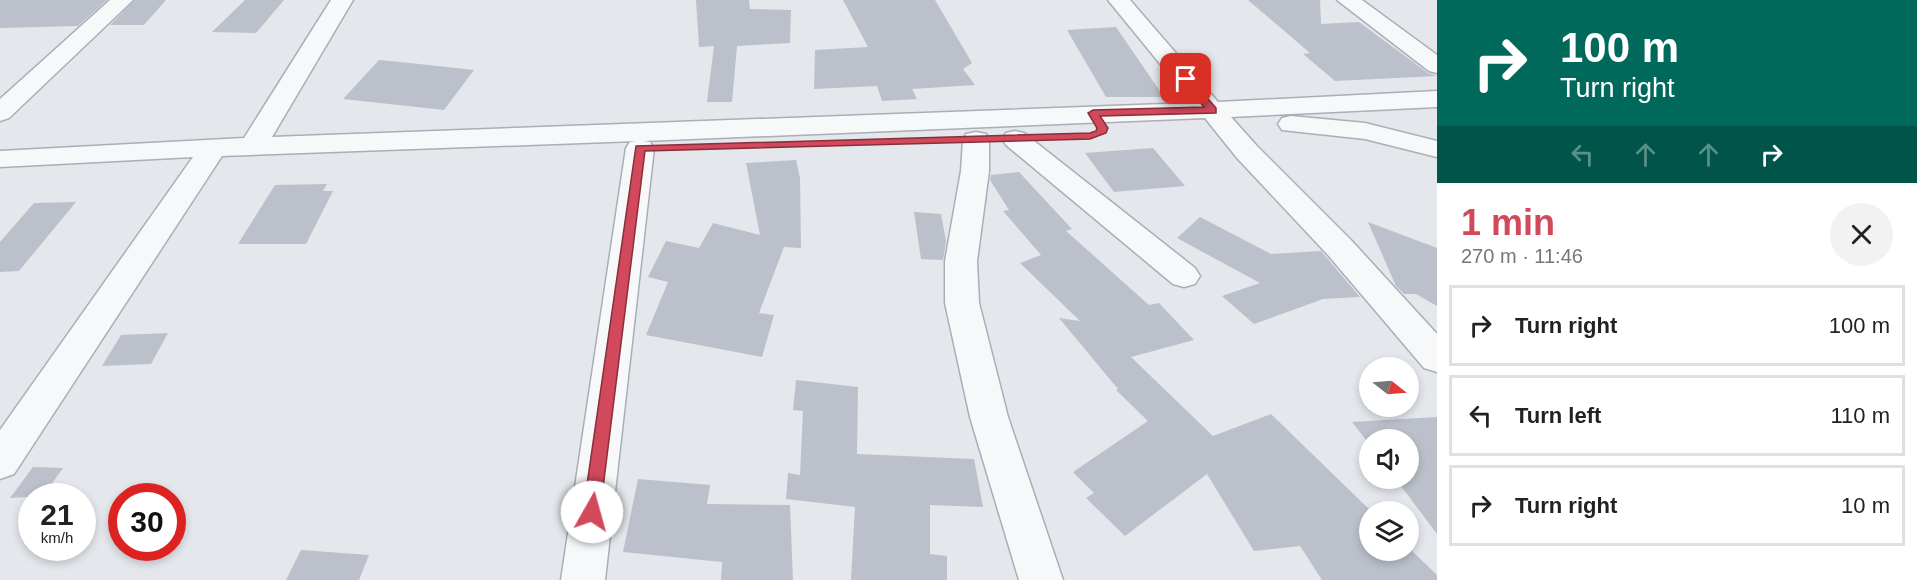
<!DOCTYPE html>
<meta charset="utf-8">
<style>
body{margin:0;font-family:Helvetica,sans-serif;background:#f2f2f2;color:#222;height:100vh;display:flex;flex-direction:column;font-size:22px;white-space:nowrap}
*{box-sizing:border-box;margin:0}
p{font-size:20px;color:#767676}
.icon{flex:none;width:33px;height:33px;fill:none;stroke:currentColor;stroke-width:2;stroke-linecap:round;stroke-linejoin:round}
.map{position:relative;flex:1;overflow:hidden}
.panel{display:flex;flex-direction:column;background:#fff;width:480px}
.panel>*{flex:none}
.guide{background:#00695c;color:#fff;overflow:hidden}
.needle{width:39px;rotate:107deg}
.controls{position:absolute;left:1359px;top:357px;display:grid;gap:12px}
.controls a{display:grid;place-items:center;width:60px;height:60px;border-radius:50%;background:#fff;box-shadow:0 3px 9px #0003;font-size:30px}
.speed{position:absolute;left:18px;top:483px;display:flex;gap:12px;font-size:30px;font-weight:700;text-align:center}
.speed>*{display:grid;place-content:center;width:78px;height:78px;border-radius:50%;background:#fff;box-shadow:0 3px 9px #0003;line-height:1}
.speed small{font-size:15px;font-weight:400}
.speed .limit{border:9px solid #d22;background:#fff;color:#111}
.pin{position:absolute;display:grid;place-items:center;width:51px;height:51px;color:#fff;margin:-26px;border-radius:12px;box-shadow:0 3px 9px #0006}
.me{position:absolute;width:66px;margin:-33px;rotate:7deg;stroke-linejoin:round;filter:drop-shadow(0 0 4px #0008)}
.turn{display:flex;align-items:center;gap:21px;height:126px;padding:0 24px;font-size:27px}
.turn .icon{width:78px;height:78px;stroke-width:2.5}
.turn b{display:block;font-size:42px;line-height:51px}
.lanes{display:flex;align-items:center;height:57px;padding:0 24px;background:#0003;justify-content:center;gap:30px;direction:ltr}
.lanes .off{opacity:.35}
.round{display:grid;place-items:center;flex:none;width:63px;height:63px;border-radius:32px;background:#f2f2f2}
.head{display:flex;align-items:center;justify-content:space-between;height:102px;padding:0 24px}
h1{font-size:36px;font-weight:600;line-height:45px;color:#d1495b}
ul{padding:0;list-style:none}
li{display:flex;align-items:center;gap:18px;height:81px;margin:0 12px 9px;padding:0 12px;border:3px solid #e0e0e0;border-radius:0px}
li div{flex:1}
li b{display:block;font-size:22px}
li em{font-style:normal}
main{display:flex;flex:1;min-height:0}
.map>svg:first-child{display:block}
</style>
<main>
<div class="map">
<svg width="1437" height="580" viewBox="0 0 1437 580">
<rect width="100%" height="100%" fill="#e4e7ec"/>
<!-- building -->
<path fill="#bbc0ca" d="M0,0H107L78,26L0,28Z
M135,0H166L144,25H110Z
M245,0H284L256,33L212,32Z
M696,0H749L750,9L791,10L790,43L737,46L732,102H707L714,46L699,47Z
M843,0H935L972,63L963,69L975,85L912,89L917,99L882,101L877,86L814,89L815,50L868,47Z
M1248,0H1320L1321,24L1359,22L1428,73L1437,76L1335,81L1303,54L1310,53Z
M1116,27L1164,97H1106L1067,30Z
M379,60L410,63L474,70L444,110L343,99Z
M1153,148L1185,186L1114,192L1085,153Z
M796,160L800,178L801,248L784,247L759,313L774,315L762,357L646,335L668,282L648,277L666,241L699,248L713,223L760,235L746,163Z
M1019,172L1072,229L1066,231L1149,305L1159,303L1194,340L1131,357L1213,436L1271,414L1372,512H1370V550H1408V547L1437,575V580H1322L1300,546L1254,551L1207,474L1125,536L1086,498L1094,493L1073,472L1148,421L1116,390L1118,389L1059,318L1080,321L1020,263L1041,255L1003,211L1009,210L990,180L991,175Z
M327,184L323,191H333L306,244H238L275,185Z
M76,202L19,271L0,272V242L34,203Z
M914,212L941,214L946,241L943,260L921,259Z
M1200,217L1271,254L1321,251L1360,297L1323,299L1254,324L1222,296L1260,283L1177,238Z
M1368,222L1437,248V306L1416,294H1404L1396,286Z
M168,333L151,364L102,366L121,335Z
M796,380L858,387L857,454L974,459L983,507L930,505V554L947,556V580H851L855,507L786,499L788,473L800,475L803,411L793,410Z
M1437,417V534L1395,478H1408V440H1370V445L1352,422Z
M33,467L63,468L43,496L10,498Z
M638,479L710,485L707,504L790,505L793,580H721L722,562L623,552Z
M301,550L369,555L359,580H286Z"/>
<g fill="none" stroke-linecap="round" stroke-linejoin="round">
<!-- street casing -->
<g stroke="#a9aeb7" stroke-width="3">
<path id="street" d="M110,0H133L9,118L0,121V99Z
M331,0H353L272,137L1192,103L1108,0H1130L1218,102L1437,91V107L1231,117L1257,146L1350,239L1437,334V372L1424,368L1328,255L1237,158L1205,118L643,141L650,142L654,148L605,580H561L626,148L630,142L636,141L222,156L14,474L0,479V430L193,157L0,167V151L244,138Z
M1337,0H1362L1437,55V73L1429,71Z
M1291,116L1365,123L1437,141V157L1365,139L1282,130L1278,124L1282,118Z
M1015,131L1024,133L1195,268L1200,276L1195,284L1184,287L1173,284L1006,145L1002,139L1006,133Z
M976,132L986,134L989,140V171L977,261L979,303L1008,417L1063,580H1019L970,417L945,303V261L961,171L963,140L966,134Z"/>
</g>
<!-- street -->
<use href="#street" fill="#f7f8fa" fill-rule="evenodd"/>
</g>
<!-- route -->
<path fill="#d1495b" stroke="#882f3b" stroke-width="1.5" d="M1182,77H1189L1216,108V113L1100,116L1108,128L1106,133L1090,139L645,151L600,512L598,517L592,520L586,517L583,512L636,146L1090,133L1096,131L1097,128L1088,113L1093,110L1204,107L1182,81Z"/>
</svg>
<div class="controls">
<a><svg class="needle" viewBox="-14 -14 28 28"><path d="M0-13l5 13h-10z" fill="#e53935"/><path d="M0 13l5-13h-10z" fill="#767676"/></svg></a>
<a><svg class="icon" aria-label="sound" viewBox="0 0 24 24"><path d="M4 9h4l5-4v14l-5-4H4zM17 9q2 3 0 6"/></svg></a>
<a><svg class="icon" aria-label="layers" viewBox="0 0 24 24"><path d="M12 4l9 5-9 5-9-5zM3 14l9 5 9-5"/></svg></a>
</div>
<div class="speed"><div>21<small>km/h</small></div><div class="limit">30</div></div>
<div class="pin" style="left:1186px;top:79px;background:#d93025"><svg class="icon" aria-label="arrive" viewBox="0 0 24 24"><path d="M6 21V4h12l-3 4 3 4H6"/></svg></div>
<svg class="me" style="left:592px;top:512px" viewBox="-20 -20 40 40"><circle r="19" fill="#fff"/><path d="M0-13L10 11 0 6-10 11z" fill="#d1495b"/></svg>
</div>
<section class="panel">
<div class="guide">
<div class="turn"><svg class="icon" aria-label="right" viewBox="0 0 24 24"><path d="M7 20v-9h11M14 6l5 5-5 5"/></svg><div><b>100 m</b>Turn right</div></div>
<div class="lanes"><svg class="icon off" aria-label="left" viewBox="0 0 24 24"><path d="M17 20v-9H6M10 6l-5 5 5 5"/></svg><svg class="icon off" aria-label="ahead" viewBox="0 0 24 24"><path d="M12 20V5M6 11l6-6 6 6"/></svg><svg class="icon off" aria-label="ahead" viewBox="0 0 24 24"><path d="M12 20V5M6 11l6-6 6 6"/></svg><svg class="icon" aria-label="right" viewBox="0 0 24 24"><path d="M7 20v-9h11M14 6l5 5-5 5"/></svg></div>
</div>
<div class="head"><div><h1>1 min</h1><p>270 m · 11:46</p></div><a class="round"><svg class="icon" aria-label="close" viewBox="0 0 24 24"><path d="M6 6l12 12M18 6L6 18"/></svg></a></div>
<ul>
<li><svg class="icon" aria-label="right" viewBox="0 0 24 24"><path d="M7 20v-9h11M14 6l5 5-5 5"/></svg><div><b>Turn right</b></div><em>100 m</em></li>
<li><svg class="icon" aria-label="left" viewBox="0 0 24 24"><path d="M17 20v-9H6M10 6l-5 5 5 5"/></svg><div><b>Turn left</b></div><em>110 m</em></li>
<li><svg class="icon" aria-label="right" viewBox="0 0 24 24"><path d="M7 20v-9h11M14 6l5 5-5 5"/></svg><div><b>Turn right</b></div><em>10 m</em></li>
</ul>
</section>
</main>
